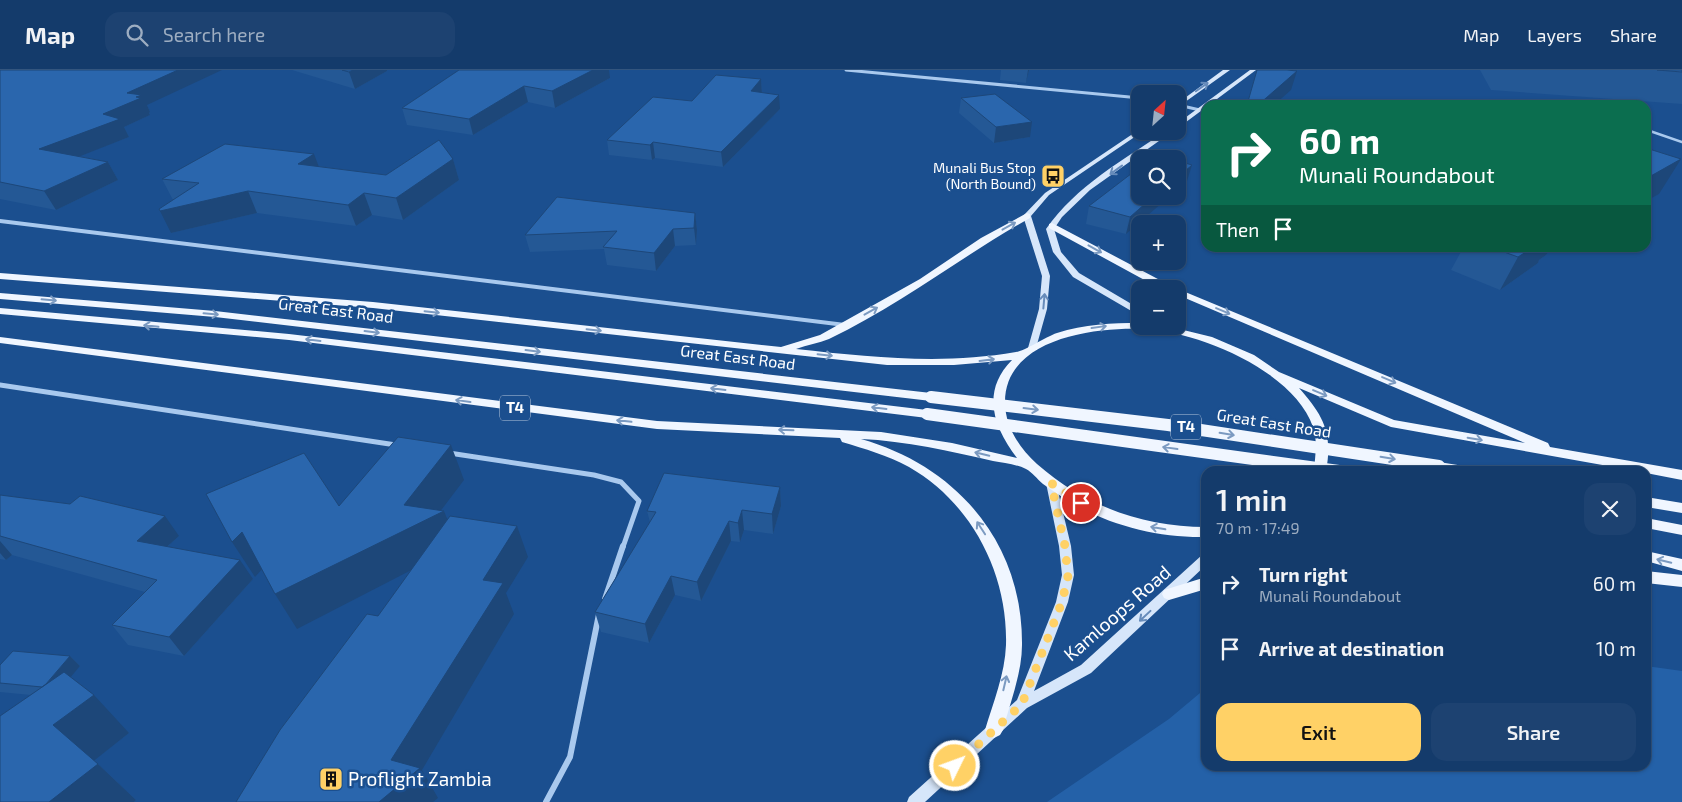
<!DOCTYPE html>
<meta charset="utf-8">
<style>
body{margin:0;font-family:"Exo 2",sans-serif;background:#1d4271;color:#f1f3f6;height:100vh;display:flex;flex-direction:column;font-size:19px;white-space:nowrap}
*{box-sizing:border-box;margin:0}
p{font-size:16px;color:#9dadc1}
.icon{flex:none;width:28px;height:28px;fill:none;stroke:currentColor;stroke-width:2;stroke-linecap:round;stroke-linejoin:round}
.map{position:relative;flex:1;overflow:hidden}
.sheet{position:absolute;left:1201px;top:396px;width:450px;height:305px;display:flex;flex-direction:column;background:#143b6b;border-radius:15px;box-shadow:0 1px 4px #0004,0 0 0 1px #33557e}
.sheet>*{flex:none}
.top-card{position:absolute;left:1201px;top:30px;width:450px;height:152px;border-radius:15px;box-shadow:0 1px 4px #0004,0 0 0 1px #33557e;background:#0b6e4f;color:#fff;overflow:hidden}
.needle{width:32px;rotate:27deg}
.controls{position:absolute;left:1131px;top:15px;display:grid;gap:10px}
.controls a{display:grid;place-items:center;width:55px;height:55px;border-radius:10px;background:#143b6b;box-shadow:0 1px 4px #0004,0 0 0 1px #33557e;font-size:25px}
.pin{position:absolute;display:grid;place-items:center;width:42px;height:42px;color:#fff;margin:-21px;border:2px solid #fff;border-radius:50%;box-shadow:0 1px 5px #0007}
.me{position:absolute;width:55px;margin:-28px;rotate:48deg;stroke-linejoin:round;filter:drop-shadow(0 0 4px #0008)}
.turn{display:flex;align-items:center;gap:18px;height:105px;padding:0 15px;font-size:22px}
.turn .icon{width:65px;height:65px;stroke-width:2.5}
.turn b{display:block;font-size:35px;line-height:42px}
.then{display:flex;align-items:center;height:48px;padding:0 15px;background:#0003;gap:10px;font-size:19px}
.round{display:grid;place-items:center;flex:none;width:52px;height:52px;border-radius:15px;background:#1d4271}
.head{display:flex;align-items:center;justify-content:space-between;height:85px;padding:0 15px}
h1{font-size:30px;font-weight:600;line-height:38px}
.cta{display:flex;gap:10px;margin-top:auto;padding:10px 15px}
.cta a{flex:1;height:58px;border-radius:15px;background:#ffd166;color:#111;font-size:20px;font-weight:600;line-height:58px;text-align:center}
.cta a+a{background:#1d4271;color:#f1f3f6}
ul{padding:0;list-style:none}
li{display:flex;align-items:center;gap:15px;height:65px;padding:0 15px}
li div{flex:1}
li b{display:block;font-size:19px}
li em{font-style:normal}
header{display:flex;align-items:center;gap:30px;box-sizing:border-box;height:70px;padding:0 25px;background:#143b6b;border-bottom:1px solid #33557e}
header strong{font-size:24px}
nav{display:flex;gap:28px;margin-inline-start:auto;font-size:18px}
.search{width:350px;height:45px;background:#1d4271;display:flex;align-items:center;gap:12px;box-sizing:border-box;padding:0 18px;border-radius:15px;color:#9dadc1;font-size:19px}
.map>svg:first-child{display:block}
</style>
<header>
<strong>Map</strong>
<div class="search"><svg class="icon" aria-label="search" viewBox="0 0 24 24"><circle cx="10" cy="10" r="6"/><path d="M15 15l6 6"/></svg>Search here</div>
<nav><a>Map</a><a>Layers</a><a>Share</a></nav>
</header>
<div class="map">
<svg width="1682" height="732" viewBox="0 0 1682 732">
<rect width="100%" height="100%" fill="#1b4f8f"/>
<!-- green -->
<path fill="#2461a8" d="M1646,596L1682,601V732H1047L1169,649L1206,618V696H1646Z"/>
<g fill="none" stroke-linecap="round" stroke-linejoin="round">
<!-- service -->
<path stroke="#a9c9ee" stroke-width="2.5" d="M1647,60L1682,72"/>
<!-- minor-far3 -->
<path stroke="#a9c9ee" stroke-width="3" d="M846,0L1140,28
M1178,35L1200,40"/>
<!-- minor-far2 -->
<path stroke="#a9c9ee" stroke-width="4" d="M0,151L845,255"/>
<!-- minor-far1 -->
<path stroke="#a9c9ee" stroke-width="5" d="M0,315L396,375
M449,383L594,405L621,412L639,431L623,477"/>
<!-- minor -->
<path stroke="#a9c9ee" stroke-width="6" d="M605,529L623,476
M546,732L570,687L599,544"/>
<!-- secondary -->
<path fill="#d6e6fa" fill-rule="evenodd" d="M1223,0H1230L1178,37V33Z
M1250,0H1256L1178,58V53Z
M1140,59L1142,62L1049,125L1031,146L1050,206L1047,239L1036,278L1035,280H1029L1028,278L1039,239L1042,206L1023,146L1045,123Z
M1166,61H1173L1090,120L1062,147L1054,159L1061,182L1079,203L1140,239V246L1073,207L1053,182L1046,159C1076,116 1123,90 1166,61Z
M1051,409L1055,410L1056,413L1071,476L1074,505L1068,532L1034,621L1081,595L1202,485L1206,484V495L1091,603L1027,638L925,732H907L909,727L1017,630L1056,532L1062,505L1059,476L1046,413L1047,410Z"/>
<!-- primary -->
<path fill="#f0f6ff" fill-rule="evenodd" d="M1027,143L1030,144V148C962,186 900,235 829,269C819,273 807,275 796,279C870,287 942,295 1016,282C1025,281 1045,267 1057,263C1084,254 1112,253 1140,253V256H1167L1212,267L1254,285L1279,302L1394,350L1525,373L1178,225V219L1548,373L1550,377L1682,400V410L1646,403V401H1636L1391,357L1299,318C1324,346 1333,364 1326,401H1314C1315,386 1318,372 1313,357C1294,301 1198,261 1143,259C1096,257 1005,268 1005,332C1005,356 1019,378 1037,394C1085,436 1143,457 1206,457V467C1157,468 1107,455 1065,429C1058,424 1050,419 1043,414C1037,409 1032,402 1026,399C1016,394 1003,393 993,391C950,381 906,371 861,369C957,396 1023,473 1022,575C1022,603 1010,633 1003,660L1000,665L994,668L988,665L985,660C993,633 1005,604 1006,575C1008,504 972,433 909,397C887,385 865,379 842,372L840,368L657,359L0,273V267L657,351L881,362L952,373L1017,388C993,357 981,321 1012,290L954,295H887L373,238L0,209V203L373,232L781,277L820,265L920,209L981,168Z
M1052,153L1173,217L1174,219H1161L1049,158V154Z
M0,223L215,241L931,323L937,327L931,331L215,247L0,229Z
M0,238L289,264L927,340L933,344L927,348L289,270L0,244Z
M1439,392L1470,397L1477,401H1444L1434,399L1433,396Z
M1646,427L1682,433V443L1646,437Z
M1646,448L1682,455V465L1646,458Z
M1646,481L1682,489V501L1646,491Z
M1646,501L1682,505V517L1646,513Z
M1206,507V519L1169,530L1164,528L1162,524L1164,520Z"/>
<!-- primary-bridge -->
<path stroke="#f0f6ff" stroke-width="12" d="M931,327L1168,355L1439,396
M927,344L1339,401"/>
</g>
<!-- wall -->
<path fill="#245895" d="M0,0L147,35L150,42L149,43L150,45L124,57L129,67L79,86L108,92L118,110L56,140L0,129Z
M292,0H387V1L355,19Z
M459,0L610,8L555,38L528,32L473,65L407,55L402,38Z
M1001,0H1029L1026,13L1000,10Z
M1480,0H1682V34L1491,20Z
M761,9L762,22L780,39L723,97L655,88L652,90L609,85L607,70L692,31Z
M961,28L1030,67L994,73L959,43Z
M453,89L459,110L403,150L372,145L356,156L257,143L171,163L173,130L162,109L318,96L386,105Z
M1140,126L1126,164L1086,154L1089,136Z
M695,143L697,160L696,175L675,176L656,201L607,195L604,179L530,182L525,165Z
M1463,178H1551L1546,185L1539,190L1538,193L1500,220L1451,200Z
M780,417L781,436L773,464L744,460L740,472L731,471L701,531L675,525L649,573L601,562L595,542L650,452L647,441Z
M0,425L179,466L167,477L253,509L184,586L128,575L112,555L145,522L12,485L6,490L0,489Z
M70,586L80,596L70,607L129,663L94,690L136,730L134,732L31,625L0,622V595Z"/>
<!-- shaded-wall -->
<path fill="#1d4779" d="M178,0H222L147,35L150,42L149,43L150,45L124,57L129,67L50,98L39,79L103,44L127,23Z
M353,0H387V1L355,19L349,2Z
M593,0H609L610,8L555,38L552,21Z
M1028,0H1029L1026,13Z
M1297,1L1291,20L1274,35H1258Z
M761,9L762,24L751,21Z
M524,16L528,32L473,65L469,49Z
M779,25L780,39L723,97L721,82Z
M1032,52L1030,67L994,73L996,57Z
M653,72L655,88L652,90L650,75Z
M314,84L322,105L298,94Z
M453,89L459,110L403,150L396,128Z
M1681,89L1659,124L1646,131V111L1649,107Z
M108,92L118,110L56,140L44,121Z
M1192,95L1187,111L1178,120V107Z
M248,121L257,143L171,163L160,141Z
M364,123L372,145L356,156L348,135Z
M1154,126H1170L1126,164L1130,147Z
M695,143L697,160L696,175L694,158Z
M673,159L675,176L656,201L654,183Z
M1532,178H1551L1546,185L1539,190L1538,193L1500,220L1518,187Z
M451,375L464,410L439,443L444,441L458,476L297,559L275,524L404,435Z
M780,417L781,436L773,464L772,444Z
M742,440L744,460L740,472L738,453Z
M165,446L179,466L151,491L137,471Z
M729,451L731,471L701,531L697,512Z
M517,456L528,487L506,523L514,544L422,700L438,728L433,732H379L391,690L483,510Z
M242,462L264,497L255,507L232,472Z
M0,471L12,485L6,490L0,483Z
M240,490L253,509L184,586L169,567Z
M671,506L675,525L649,573L645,554Z
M70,586L80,596L54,627L44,617Z
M94,625L129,663L91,693L53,655Z
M98,694L136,730L134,732H49Z"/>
<!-- building -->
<path fill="#2a66ad" stroke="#1d4779" d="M0,0H178L127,23L142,25L136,27L141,28L103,44L120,49L39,79L108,92L44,121L0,112Z
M342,0H353L349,2Z
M459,0H593L552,21L524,16L469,49L402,38Z
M1257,0H1287L1297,1L1258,35H1247Z
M1657,0H1682V2Z
M716,5L761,9L751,21L779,25L721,82L653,72L650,75L607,70L653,27L692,31Z
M995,24L1032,52L996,57L961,28Z
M439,70L453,89L396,128L364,123L348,135L248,121L160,141L159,139L199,113L162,109L225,74L314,84L298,94L386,105Z
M1646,78L1681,89L1649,107L1646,106Z
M1156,85L1171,89H1151Z
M1178,91L1192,95L1178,107Z
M1140,97V126H1154L1130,147L1089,136Z
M557,127L695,143L694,158L673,159L654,183L603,177L617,161L525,165Z
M1493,178H1532L1518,187Z
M398,367L451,375L404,435L444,441L275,524L242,462L232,472L206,424L304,383L339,436Z
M664,403L780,417L772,444L742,440L738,453L729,451L697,512L671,506L645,554L595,542L656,442L647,441Z
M0,425L70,434L80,426L165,446L137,471L240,490L169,567L112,555L157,510L0,466Z
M450,446L517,456L483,510L503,513L391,690L420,698L379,732H236L280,660L367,544L378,546Z
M13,581L70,586L46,614L42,617L0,613V595Z
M64,602L94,625L53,655L98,694L49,732H0V646Z"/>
<!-- one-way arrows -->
<defs><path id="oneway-shaft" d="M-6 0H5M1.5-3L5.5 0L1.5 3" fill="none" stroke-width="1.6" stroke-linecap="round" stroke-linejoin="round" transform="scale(1.25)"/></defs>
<g stroke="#668bba">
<use href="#oneway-shaft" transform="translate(1202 17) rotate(-35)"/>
<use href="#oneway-shaft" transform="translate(1116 100) rotate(144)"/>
<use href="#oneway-shaft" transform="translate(1044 231) rotate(-85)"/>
<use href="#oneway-shaft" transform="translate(1145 546) rotate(137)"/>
</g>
<g stroke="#7b9ac1">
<use href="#oneway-shaft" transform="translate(1009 156) rotate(-29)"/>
<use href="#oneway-shaft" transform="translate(1095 179) rotate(29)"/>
<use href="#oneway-shaft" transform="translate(49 230) rotate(5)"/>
<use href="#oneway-shaft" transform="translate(871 241) rotate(-29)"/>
<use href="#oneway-shaft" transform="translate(1223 241) rotate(23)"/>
<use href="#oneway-shaft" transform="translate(432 242) rotate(6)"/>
<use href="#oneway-shaft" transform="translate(211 244) rotate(5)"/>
<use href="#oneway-shaft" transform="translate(151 256) rotate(-174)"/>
<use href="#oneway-shaft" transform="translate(1099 257) rotate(-8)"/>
<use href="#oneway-shaft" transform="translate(594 260) rotate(6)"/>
<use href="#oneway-shaft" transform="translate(372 262) rotate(7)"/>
<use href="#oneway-shaft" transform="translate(313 270) rotate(-173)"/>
<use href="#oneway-shaft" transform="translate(533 281) rotate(7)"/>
<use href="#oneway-shaft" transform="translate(825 285) rotate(6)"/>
<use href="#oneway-shaft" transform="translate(987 290) rotate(-7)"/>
<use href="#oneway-shaft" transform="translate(1389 310) rotate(23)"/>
<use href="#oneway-shaft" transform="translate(718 319) rotate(-173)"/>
<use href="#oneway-shaft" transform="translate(1320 323) rotate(23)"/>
<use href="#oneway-shaft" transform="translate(463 331) rotate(-172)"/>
<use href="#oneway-shaft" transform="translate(879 338) rotate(-173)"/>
<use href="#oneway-shaft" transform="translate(1031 339) rotate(7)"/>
<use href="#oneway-shaft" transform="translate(624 351) rotate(-174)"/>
<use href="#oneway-shaft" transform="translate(786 360) rotate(-178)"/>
<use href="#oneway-shaft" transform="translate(1227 364) rotate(9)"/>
<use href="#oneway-shaft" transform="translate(1475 369) rotate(10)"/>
<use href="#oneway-shaft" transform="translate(1170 378) rotate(-172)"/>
<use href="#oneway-shaft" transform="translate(982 384) rotate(-167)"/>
<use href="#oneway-shaft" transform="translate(1388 388) rotate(9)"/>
<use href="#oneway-shaft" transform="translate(981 458) rotate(-123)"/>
<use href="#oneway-shaft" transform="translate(1158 458) rotate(-170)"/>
<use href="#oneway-shaft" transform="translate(1664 491) rotate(-166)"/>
<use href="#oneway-shaft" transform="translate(1005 613) rotate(-77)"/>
</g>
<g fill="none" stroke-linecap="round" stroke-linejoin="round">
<!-- route -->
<path stroke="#ffd166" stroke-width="9" stroke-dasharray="0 16.2" d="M955,696L1022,634L1062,532L1068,506L1065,476L1051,413L1081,433"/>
</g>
<!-- icons -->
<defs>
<g id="bus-square" transform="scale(1.25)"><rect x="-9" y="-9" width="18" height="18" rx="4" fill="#ffd166" stroke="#1b4f8f"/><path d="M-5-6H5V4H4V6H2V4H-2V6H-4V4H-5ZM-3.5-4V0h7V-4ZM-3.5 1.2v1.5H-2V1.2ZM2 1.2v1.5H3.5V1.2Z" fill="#111"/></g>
<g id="building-square" transform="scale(1.25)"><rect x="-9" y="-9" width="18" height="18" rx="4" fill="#ffd166" stroke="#1b4f8f"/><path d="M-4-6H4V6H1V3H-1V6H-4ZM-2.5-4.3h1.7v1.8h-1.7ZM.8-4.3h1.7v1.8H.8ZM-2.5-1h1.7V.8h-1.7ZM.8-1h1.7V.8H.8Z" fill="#111"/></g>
</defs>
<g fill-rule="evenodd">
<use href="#bus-square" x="1053" y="106"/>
<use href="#building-square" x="331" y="709"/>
</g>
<g text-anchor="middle" stroke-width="5" stroke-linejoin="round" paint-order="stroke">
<!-- far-poi labels -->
<g font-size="14" fill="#fff" stroke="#1b4f8f" text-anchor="end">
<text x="1036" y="103">Munali Bus Stop<tspan x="1036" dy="16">(North Bound)</tspan></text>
</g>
<!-- shield labels -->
<g fill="#1b4f8f" stroke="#bbcadd" stroke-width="1">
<rect x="500" y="325.5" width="30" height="25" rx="4"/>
<rect x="1171" y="344.5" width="30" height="25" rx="4"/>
</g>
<g font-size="15" font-weight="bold" fill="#fff">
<text x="515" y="343">T4</text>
<text x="1186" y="362">T4</text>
</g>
<!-- street labels -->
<g font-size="16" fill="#fff" stroke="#1b4f8f">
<text transform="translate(336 240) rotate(7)" y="6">Great East Road</text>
<text transform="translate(738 287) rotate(7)" y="6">Great East Road</text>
<text transform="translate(1274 353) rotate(9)" y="6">Great East Road</text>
</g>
<!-- near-street labels -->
<g font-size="19" fill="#fff" stroke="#1b4f8f">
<text transform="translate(1117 543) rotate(-41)" y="7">Kamloops Road</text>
</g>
<!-- near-poi labels -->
<g font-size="19" fill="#fff" stroke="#1b4f8f" text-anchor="start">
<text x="348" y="716">Proflight Zambia</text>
</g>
</g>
</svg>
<div class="controls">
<a><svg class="needle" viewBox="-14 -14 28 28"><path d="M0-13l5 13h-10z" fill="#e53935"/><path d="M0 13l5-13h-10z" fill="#9dadc1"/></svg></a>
<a><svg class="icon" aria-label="search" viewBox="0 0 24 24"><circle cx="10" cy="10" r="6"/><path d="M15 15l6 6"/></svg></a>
<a>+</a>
<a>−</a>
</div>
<div class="pin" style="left:1081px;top:433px;background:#d93025"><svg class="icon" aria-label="arrive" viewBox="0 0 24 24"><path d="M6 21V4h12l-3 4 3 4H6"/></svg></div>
<svg class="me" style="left:955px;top:696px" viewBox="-20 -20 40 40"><circle r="17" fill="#ffd166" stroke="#fff" stroke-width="3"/><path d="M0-11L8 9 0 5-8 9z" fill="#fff"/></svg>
<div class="top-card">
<div class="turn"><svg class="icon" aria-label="right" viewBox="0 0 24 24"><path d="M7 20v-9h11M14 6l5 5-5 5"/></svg><div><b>60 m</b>Munali Roundabout</div></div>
<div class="then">Then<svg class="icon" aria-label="arrive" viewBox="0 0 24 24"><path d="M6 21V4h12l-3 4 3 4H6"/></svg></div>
</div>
<section class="sheet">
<div class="head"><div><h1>1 min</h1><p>70 m · 17:49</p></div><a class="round"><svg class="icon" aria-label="close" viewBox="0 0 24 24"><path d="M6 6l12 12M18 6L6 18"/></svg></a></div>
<ul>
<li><svg class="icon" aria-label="right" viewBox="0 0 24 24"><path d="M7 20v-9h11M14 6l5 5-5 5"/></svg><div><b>Turn right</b><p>Munali Roundabout</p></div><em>60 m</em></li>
<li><svg class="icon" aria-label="arrive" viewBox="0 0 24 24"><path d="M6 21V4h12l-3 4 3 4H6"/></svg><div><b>Arrive at destination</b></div><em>10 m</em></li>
</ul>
<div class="cta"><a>Exit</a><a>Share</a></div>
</section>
</div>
